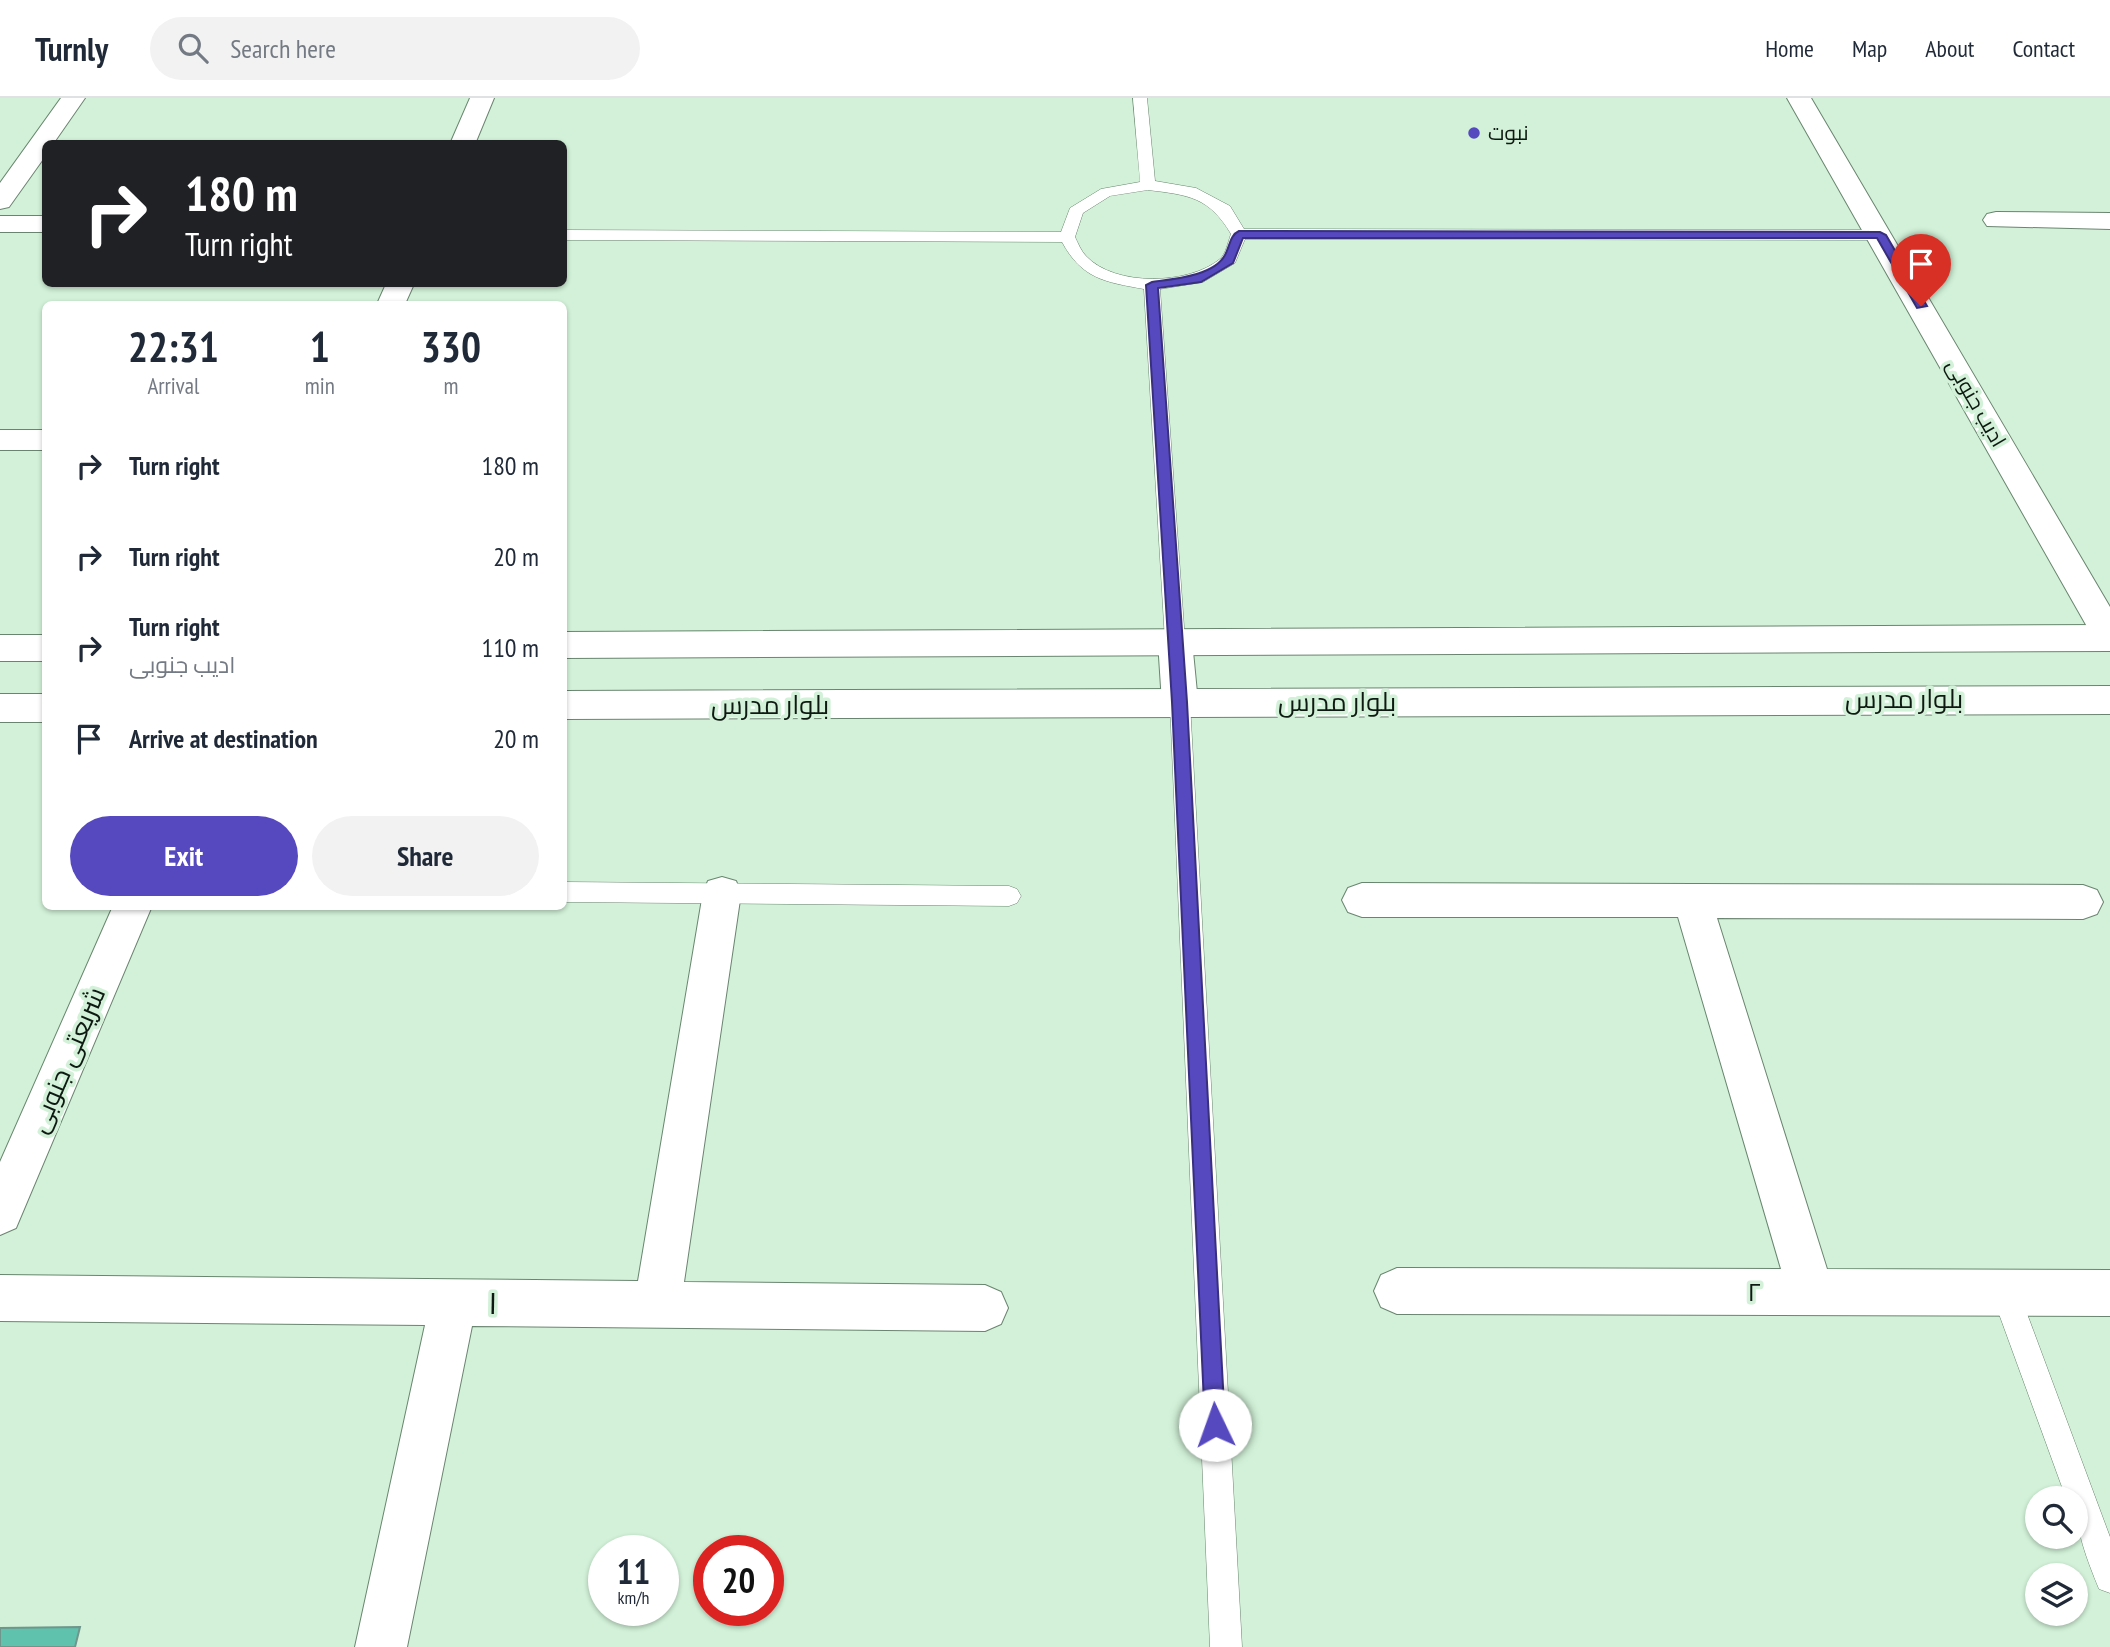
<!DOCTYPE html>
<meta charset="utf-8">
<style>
body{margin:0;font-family:"PT Sans Narrow",Cairo,sans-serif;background:#f2f2f3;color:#1f2937;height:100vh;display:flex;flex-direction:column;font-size:26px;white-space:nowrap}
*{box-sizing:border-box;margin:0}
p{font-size:23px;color:#747a83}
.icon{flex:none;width:38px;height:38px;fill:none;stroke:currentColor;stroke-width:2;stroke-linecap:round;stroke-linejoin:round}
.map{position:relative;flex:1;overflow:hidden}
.details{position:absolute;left:42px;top:203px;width:525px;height:609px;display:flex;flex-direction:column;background:#fff;border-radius:10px;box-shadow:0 2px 5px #0004}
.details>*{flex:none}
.hud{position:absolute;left:42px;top:42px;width:525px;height:147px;border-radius:10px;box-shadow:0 2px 5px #0004;background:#202124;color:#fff;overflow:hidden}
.buttons{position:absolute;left:2025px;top:1388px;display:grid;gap:14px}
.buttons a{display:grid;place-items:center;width:63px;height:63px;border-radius:50%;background:#fff;box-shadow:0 2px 5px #0004;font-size:35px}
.speed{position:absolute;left:588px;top:1437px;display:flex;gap:14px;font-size:35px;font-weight:700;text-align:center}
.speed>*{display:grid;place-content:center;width:91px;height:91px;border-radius:50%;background:#fff;box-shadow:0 2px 5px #0004;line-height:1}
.speed small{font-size:18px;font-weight:400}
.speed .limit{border:10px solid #d22;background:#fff;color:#111}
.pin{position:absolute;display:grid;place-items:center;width:60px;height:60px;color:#fff;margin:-72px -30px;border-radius:50% 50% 50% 0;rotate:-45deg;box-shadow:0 0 7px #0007}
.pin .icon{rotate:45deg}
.me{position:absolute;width:77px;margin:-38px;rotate:357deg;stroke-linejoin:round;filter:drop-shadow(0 0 5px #0008)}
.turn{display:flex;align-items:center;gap:24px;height:147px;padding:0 28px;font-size:32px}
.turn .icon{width:91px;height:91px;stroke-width:2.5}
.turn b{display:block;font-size:49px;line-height:60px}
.eta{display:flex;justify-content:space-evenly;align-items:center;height:119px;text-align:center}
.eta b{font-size:42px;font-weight:800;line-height:49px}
.button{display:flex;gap:14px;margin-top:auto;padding:14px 28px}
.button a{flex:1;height:80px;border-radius:42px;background:#5649c0;color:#fff;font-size:28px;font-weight:800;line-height:80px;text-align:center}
.button a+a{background:#f2f2f3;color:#1f2937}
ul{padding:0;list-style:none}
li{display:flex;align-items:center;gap:21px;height:91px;padding:0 28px}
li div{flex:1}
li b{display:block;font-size:26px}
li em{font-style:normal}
header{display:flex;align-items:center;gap:42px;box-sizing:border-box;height:98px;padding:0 35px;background:#fff;border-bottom:2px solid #e0e1e3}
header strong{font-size:33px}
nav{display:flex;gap:38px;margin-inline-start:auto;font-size:24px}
.search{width:490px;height:63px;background:#f2f2f3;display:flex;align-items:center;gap:18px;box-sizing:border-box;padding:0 24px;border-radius:38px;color:#747a83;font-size:26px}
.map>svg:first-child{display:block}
</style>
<header>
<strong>Turnly</strong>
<div class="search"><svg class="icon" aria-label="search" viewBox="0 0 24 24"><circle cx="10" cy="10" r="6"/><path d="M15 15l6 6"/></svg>Search here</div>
<nav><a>Home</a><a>Map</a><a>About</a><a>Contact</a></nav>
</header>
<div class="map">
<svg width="2110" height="1549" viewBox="0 0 2110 1549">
<rect width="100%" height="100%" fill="#d2f1d8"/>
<!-- building -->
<path fill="#5fc2ac" stroke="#6f968c" stroke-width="2" d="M80,1529L75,1549H0V1530Z"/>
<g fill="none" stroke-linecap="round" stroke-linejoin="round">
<!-- lane casing -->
<g stroke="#69856f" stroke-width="1">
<path id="lane" d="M1133,0H1147L1155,83L1196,90L1230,108L1244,131L1880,132L1888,137L1880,142L1245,141L1235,165L1203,184L1160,191L1185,543L1182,548L1175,551L1168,548L1165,543L1144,191C1105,184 1082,181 1062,144L564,142V132L1061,134L1070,110L1101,91L1140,84ZM1148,92C1189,97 1209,99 1231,136C1228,144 1226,156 1220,161C1189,187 1115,189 1086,158C1081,153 1078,145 1075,139L1083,115L1110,98Z
M1180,597L1187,599L1190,605L1242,1549H1210L1170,605L1173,599Z
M564,784L1009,788L1017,791L1021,798L1017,805L1009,808L564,804Z
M2005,1180L2015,1184L2019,1194L2110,1439V1495L2099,1491C2086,1459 2076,1434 2076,1400H2066L1991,1194L1995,1184Z"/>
</g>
<!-- street casing -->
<g stroke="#69856f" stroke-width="2">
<path id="street" d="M61,0H85L53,46H46V57L9,109L0,111V85Z
M470,0H494L475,46H450Z
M1787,0H1811L2110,509V552L2098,548Z
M1996,114L2110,115V131L1987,128L1983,122L1987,116Z
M0,118H46V134H0Z
M386,186H414L405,206H377Z
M0,332H46V352H0Z
M1175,530L1187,534L1192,543L1198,605L1193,615L1180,619L1167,615L1162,605L1158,543L1163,534Z
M722,779L736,783L741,795L684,1184L985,1187L1001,1194L1008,1210L1001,1226L985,1233L472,1228L407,1549H355L425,1227L0,1223V1177L638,1183L703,795L708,783Z
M1362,785L2083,787L2097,792L2103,804L2097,816L2083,821L1717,820L1827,1171L2110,1172V1218L1397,1216L1381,1209L1374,1193L1381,1177L1397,1170L1781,1171L1678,819H1362L1348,814L1342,802L1348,790Z
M113,808H152L16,1130L0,1137V1064Z"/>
</g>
<!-- secondary casing -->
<g stroke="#69856f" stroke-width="2">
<path id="secondary" d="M2110,527V553L564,560V534Z
M0,537H46V563H0Z
M2110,588V616L564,621V593Z
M0,596H46V624H0Z"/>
</g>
<!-- lane -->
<use href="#lane" fill="#fff" fill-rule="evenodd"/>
<!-- street -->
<use href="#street" fill="#fff" fill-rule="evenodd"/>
<!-- secondary -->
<use href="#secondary" fill="#fff" fill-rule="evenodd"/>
</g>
<!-- route -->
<path fill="#5649c0" stroke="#382f7d" stroke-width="2" d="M1239,133L1880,134L1886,137L1927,208L1917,210L1877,140H1243L1233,165L1201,184L1158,190L1187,604L1225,1327L1222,1334L1215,1337L1208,1334L1205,1327L1172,604L1146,187L1152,184C1173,181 1214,178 1225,157C1230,148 1230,137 1239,133Z"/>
<!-- markers -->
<circle fill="#5649c0" stroke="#d2f1d8" stroke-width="2.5" cx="1474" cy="35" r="7"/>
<g text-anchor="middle" stroke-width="7" stroke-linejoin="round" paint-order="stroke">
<!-- far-poi labels -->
<g font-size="21" fill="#0e1911" stroke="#d2f1d8" text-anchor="start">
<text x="1488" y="42">نبوت</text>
</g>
<!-- far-street labels -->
<g font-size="21" fill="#0e1911" stroke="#d2f1d8">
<text transform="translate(1976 305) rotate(60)" y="7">ادیب جنوبی</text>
</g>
<!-- street labels -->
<g font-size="26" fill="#0e1911" stroke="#d2f1d8">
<text x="1904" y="610">بلوار مدرس</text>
<text x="1337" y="613">بلوار مدرس</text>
<text x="770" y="616">بلوار مدرس</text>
<text transform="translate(67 962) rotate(-67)" y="9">شریعتی جنوبی</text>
<text x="1754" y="1203">۲</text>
</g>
<!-- near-street labels -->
<g font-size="32" fill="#0e1911" stroke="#d2f1d8">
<text transform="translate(493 1205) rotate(1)" y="11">۱</text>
</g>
</g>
</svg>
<div class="buttons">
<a><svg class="icon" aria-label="search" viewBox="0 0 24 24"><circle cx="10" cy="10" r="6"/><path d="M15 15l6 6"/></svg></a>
<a><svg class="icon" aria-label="layers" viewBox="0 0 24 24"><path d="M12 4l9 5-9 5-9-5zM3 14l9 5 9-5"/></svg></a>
</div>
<div class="speed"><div>11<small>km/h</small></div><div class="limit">20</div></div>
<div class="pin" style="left:1921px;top:208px;background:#d93025"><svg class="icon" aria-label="arrive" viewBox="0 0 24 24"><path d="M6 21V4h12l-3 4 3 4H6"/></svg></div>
<svg class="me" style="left:1215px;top:1327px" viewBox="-20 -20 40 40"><circle r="19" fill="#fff"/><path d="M0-13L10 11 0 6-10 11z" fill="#5649c0"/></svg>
<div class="hud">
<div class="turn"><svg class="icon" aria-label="right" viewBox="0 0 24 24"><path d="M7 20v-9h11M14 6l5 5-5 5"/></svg><div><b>180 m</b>Turn right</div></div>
</div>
<section class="details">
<div class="eta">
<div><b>22:31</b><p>Arrival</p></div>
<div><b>1</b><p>min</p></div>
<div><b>330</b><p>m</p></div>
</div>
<ul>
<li><svg class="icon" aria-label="right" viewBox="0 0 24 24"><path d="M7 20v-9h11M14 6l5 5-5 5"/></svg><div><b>Turn right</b></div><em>180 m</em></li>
<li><svg class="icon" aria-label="right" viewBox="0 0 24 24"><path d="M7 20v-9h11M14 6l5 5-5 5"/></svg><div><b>Turn right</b></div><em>20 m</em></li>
<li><svg class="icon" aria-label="right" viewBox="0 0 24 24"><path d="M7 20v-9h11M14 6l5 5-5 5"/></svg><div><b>Turn right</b><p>ادیب جنوبی</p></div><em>110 m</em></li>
<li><svg class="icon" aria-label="arrive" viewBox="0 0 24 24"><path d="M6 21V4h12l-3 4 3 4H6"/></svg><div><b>Arrive at destination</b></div><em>20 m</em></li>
</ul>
<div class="button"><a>Exit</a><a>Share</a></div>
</section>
</div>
